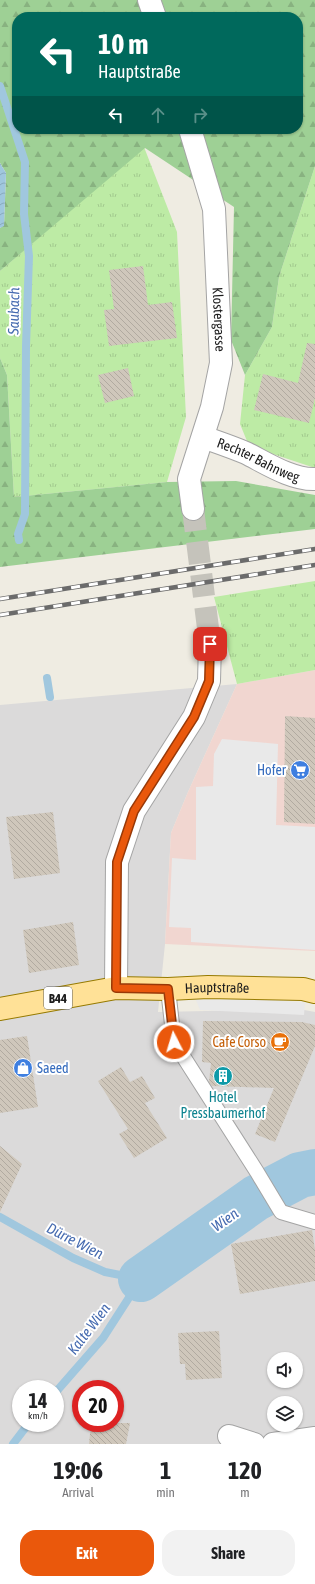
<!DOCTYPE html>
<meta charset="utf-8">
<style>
body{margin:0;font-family:"Asap Condensed",sans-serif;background:#f2f2f2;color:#202124;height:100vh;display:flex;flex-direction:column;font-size:15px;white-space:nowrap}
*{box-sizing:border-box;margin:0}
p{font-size:13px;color:#757577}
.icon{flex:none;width:22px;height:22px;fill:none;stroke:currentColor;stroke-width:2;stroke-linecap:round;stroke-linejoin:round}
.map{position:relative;height:1444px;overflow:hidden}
.sheet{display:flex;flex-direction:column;background:#fff;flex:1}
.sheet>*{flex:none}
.hud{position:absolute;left:12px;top:12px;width:291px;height:122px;border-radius:16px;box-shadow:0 1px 3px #0004;background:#00695c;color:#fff;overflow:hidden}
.tools{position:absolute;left:267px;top:1352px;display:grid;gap:8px}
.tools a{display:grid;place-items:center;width:36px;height:36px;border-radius:50%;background:#fff;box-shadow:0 1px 3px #0004;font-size:20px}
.speed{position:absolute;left:12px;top:1380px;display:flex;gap:8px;font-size:20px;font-weight:700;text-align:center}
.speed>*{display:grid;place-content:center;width:52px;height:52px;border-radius:50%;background:#fff;box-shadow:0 1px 3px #0004;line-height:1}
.speed small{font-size:10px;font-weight:400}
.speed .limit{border:6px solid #d22;background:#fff;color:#111}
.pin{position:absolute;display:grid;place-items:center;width:34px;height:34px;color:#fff;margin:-17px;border-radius:8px;box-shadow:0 2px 6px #0006}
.me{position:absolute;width:44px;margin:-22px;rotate:355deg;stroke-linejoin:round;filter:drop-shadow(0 0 3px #0008)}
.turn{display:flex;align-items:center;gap:14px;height:84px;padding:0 20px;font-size:18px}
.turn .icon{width:52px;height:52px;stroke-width:2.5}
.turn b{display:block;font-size:28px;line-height:34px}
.lanes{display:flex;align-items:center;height:38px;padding:0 20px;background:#0003;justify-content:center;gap:20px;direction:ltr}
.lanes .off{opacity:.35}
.eta{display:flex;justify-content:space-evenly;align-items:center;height:68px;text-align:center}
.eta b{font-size:24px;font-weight:700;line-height:28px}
.primary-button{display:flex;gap:8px;margin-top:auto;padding:8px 20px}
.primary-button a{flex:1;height:46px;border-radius:16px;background:#ea580c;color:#fff;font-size:16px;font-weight:700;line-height:46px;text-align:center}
.primary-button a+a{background:#f2f2f2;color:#202124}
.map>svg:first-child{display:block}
</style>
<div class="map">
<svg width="315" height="1444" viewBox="0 0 315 1444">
<defs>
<pattern id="grass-tufts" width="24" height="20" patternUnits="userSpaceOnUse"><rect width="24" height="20" fill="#bdeba5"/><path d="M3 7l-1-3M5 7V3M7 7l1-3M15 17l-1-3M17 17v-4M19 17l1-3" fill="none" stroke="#a2c98e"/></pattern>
<pattern id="forest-firs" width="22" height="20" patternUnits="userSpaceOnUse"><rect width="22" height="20" fill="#9ed095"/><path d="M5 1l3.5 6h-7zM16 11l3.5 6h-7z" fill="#88b280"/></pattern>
<pattern id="water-waves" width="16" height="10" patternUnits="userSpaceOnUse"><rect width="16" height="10" fill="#a0c7de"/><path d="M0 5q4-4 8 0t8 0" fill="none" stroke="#89aabe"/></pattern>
<pattern id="building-back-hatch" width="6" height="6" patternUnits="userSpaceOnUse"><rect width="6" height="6" fill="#cfc7bb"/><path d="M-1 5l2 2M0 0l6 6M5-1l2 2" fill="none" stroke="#b1aaa0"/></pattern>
</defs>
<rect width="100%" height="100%" fill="#efece2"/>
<!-- residential -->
<path fill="#dbdada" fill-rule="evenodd" d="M237,684L188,792L171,833L165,944L158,1012L299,1009L315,1012V1444H0V705ZM274,1359H296V1381H274ZM21,1389H55V1423H21ZM81,1389H115V1423H81ZM274,1403H296V1425H274Z"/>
<!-- commercial -->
<path fill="#f1d6d0" d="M315,670V951L165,944L171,833L188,792L237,684Z"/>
<!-- grass -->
<path fill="url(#grass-tufts)" d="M144,147L177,232L186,417L167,482L14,497L7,375L0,358V271Z
M315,166V468L249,446L240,424L245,375L272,327L279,277Z
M315,581V670L237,684L214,597Z"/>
<!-- forest -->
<path fill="url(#forest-firs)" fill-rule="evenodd" d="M0,0H315V166L279,277L272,327L245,375L231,340L234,207L145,148L0,271V228L4,225L6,173L0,163ZM17,17H298V129H17Z
M0,358L7,375L14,497L167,482L236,481L315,495V529L0,567Z"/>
<!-- parking -->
<path fill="#e9e9e9" d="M222,739L278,744L276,825L315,827V950L191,942V928L169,927L172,858L196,860V787L213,786L214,754Z
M196,1000H271L305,1003L304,1015L200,1010Z"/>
<!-- water -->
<path fill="url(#water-waves)" d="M0,163L6,173L4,226L0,228Z"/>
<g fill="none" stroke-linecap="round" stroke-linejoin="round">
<!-- stream -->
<path stroke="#a0c7de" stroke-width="8" d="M0,86L25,162L24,214L29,256L26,346L25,514L18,534L19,540
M47,678L50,697
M0,1217L73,1258L105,1272L141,1279L103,1338L55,1393
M13,1444L29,1423"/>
<!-- river -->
<path stroke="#a0c7de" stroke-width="46" d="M141,1279L256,1198L300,1175L315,1172"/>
</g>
<!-- building -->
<path fill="url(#building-back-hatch)" d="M143,266L148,305L172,302L177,338L109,346L104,310L114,309L109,270Z
M307,343L315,344V398L309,423L254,410L263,374L298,383Z
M128,368L134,396L105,403L98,375Z
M285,716L315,718V824L284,822Z
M53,812L60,873L14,879L6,817Z
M73,922L79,965L29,973L23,930Z
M203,1021L302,1022L315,1025V1046L275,1142L255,1134L274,1088L212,1086L209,1082L211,1063L202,1062Z
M27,1036L38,1107L0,1113V1040Z
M121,1067L130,1082L142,1076L155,1098L145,1103L167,1138L134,1158L119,1134L128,1129L98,1081Z
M0,1146L22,1164L0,1212Z
M312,1230L315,1250V1281L240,1294L231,1244Z
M219,1331L222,1378L186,1380L185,1364H180L178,1333Z
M91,1423H130L126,1444H89Z"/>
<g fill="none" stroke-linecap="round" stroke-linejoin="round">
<!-- street-tunnel -->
<path stroke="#c5c3bb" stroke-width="22" stroke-dasharray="22 11" stroke-linecap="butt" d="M193,509L210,644"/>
<!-- lane casing -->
<g stroke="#a4a4a4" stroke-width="16">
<path id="lane" d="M168,989L174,1042L257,1172L281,1212L315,1222"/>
</g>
<!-- street casing -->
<g stroke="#a4a4a4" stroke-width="24">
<g id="street">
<path d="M149,0L155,17"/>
<path id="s1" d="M190,129L214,209L221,363L212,407L189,479L193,509"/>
<path id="s2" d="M203,437C217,442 232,447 246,453C266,463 292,480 315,479"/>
<path d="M116,988L117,862L134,811L194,717L209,681L210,644"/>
<path d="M229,1436L254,1444"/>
<path d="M273,1444L315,1438"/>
</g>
</g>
<!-- primary casing -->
<g stroke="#967a00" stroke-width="24">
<g id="primary">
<path id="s3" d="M0,1009L116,988L168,989L208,987L303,989L315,992"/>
</g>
</g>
<!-- lane -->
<use href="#lane" stroke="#fff" stroke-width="14"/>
<!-- street -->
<use href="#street" stroke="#fff" stroke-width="22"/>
<!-- primary -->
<use href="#primary" stroke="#ffe197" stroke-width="22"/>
<!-- rail casing -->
<g stroke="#6b6b6b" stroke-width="4.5">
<path id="rail" d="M0,599L315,549
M0,615L315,565"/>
</g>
<!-- rail -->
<use href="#rail" stroke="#fff" stroke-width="3" stroke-dasharray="9" stroke-linecap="butt"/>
</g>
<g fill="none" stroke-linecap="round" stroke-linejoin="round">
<!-- route casing -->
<g stroke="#983908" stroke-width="10">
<path id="route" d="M174,1042L168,989L116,988L117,862L134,811L194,717L209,681L210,644"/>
</g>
<!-- route -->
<use href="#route" stroke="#ea580c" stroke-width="7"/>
</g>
<!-- icons -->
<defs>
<g id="supermarket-disc" transform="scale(1)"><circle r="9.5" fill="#3f7fe0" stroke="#fff"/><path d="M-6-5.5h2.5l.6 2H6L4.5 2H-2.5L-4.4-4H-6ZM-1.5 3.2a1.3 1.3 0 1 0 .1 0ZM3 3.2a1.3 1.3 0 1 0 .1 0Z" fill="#fff"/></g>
<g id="cafe-disc" transform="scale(1)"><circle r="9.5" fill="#e8710a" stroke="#fff"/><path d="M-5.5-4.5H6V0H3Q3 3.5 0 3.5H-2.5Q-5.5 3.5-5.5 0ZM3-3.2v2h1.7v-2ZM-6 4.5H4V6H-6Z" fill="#fff"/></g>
<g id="shop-disc" transform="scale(1)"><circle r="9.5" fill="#3f7fe0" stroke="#fff"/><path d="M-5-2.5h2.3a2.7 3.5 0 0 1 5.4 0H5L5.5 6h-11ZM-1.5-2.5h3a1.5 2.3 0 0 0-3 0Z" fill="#fff"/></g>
<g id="building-disc" transform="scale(1)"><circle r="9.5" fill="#0f9aa8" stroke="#fff"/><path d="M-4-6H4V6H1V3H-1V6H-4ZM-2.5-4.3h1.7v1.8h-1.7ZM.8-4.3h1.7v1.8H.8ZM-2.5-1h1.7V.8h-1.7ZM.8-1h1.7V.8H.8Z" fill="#fff"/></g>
</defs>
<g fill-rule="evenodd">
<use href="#supermarket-disc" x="300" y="770"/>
<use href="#cafe-disc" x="280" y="1042"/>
<use href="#shop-disc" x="23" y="1068"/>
<use href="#building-disc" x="223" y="1076"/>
</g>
<g text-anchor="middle" stroke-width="4" stroke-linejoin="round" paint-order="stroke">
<!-- shield labels -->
<rect fill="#fff" stroke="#616161" stroke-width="1" x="44" y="987" width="28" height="22" rx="3"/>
<g font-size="13" font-weight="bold" fill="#1d1d1d">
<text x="58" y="1003">B44</text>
</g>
<!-- street labels -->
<g font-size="14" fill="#1d1d1d" stroke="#fff">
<text dy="5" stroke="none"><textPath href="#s1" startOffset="194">Klostergasse</textPath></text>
<text dy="5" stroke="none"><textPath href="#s2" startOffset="60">Rechter Bahnweg</textPath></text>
<text dy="5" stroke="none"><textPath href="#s3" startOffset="219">Hauptstraße</textPath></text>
</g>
<!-- shop labels -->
<g font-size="14" fill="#366cbe" stroke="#fff" text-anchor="end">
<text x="286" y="775">Hofer</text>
<text x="37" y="1073" text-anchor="start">Saeed</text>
</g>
<!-- food labels -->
<g font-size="14" fill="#c56008" stroke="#fff" text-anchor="end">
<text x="266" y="1047">Cafe Corso</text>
</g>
<!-- culture labels -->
<g font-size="14" fill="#0d838f" stroke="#fff">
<text x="223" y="1102">Hotel<tspan x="223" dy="16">Pressbaumerhof</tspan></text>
</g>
<!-- water labels -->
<g font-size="15" font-style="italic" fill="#466bb0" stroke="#fff">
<text transform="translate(14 311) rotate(-89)" y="5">Saubach</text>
<text transform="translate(225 1220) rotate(-35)" y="5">Wien</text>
<text transform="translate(75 1241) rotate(27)" y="5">Dürre Wien</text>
<text transform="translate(89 1329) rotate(-53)" y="5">Kalte Wien</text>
</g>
</g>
</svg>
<div class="tools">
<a><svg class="icon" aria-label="sound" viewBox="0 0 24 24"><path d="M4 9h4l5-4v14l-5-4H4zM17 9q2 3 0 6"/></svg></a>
<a><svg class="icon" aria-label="layers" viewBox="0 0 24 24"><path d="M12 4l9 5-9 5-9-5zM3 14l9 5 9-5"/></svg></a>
</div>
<div class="speed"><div>14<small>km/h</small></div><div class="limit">20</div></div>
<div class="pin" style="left:210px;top:644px;background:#d93025"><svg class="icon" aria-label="arrive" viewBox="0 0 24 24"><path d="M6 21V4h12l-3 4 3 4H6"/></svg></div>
<svg class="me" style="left:174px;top:1042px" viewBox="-20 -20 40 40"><circle r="17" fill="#ea580c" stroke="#fff" stroke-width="3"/><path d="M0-11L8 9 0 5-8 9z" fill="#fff"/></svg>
<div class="hud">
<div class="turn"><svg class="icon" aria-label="left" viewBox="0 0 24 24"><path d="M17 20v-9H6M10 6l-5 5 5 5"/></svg><div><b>10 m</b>Hauptstraße</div></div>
<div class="lanes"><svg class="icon" aria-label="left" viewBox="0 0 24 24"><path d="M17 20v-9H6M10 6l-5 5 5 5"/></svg><svg class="icon off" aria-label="ahead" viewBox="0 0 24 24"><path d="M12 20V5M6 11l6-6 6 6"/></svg><svg class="icon off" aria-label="right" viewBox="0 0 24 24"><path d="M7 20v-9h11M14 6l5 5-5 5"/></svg></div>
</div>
</div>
<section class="sheet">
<div class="eta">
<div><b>19:06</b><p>Arrival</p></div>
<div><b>1</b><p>min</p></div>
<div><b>120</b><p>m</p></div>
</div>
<div class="primary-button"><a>Exit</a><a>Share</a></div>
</section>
